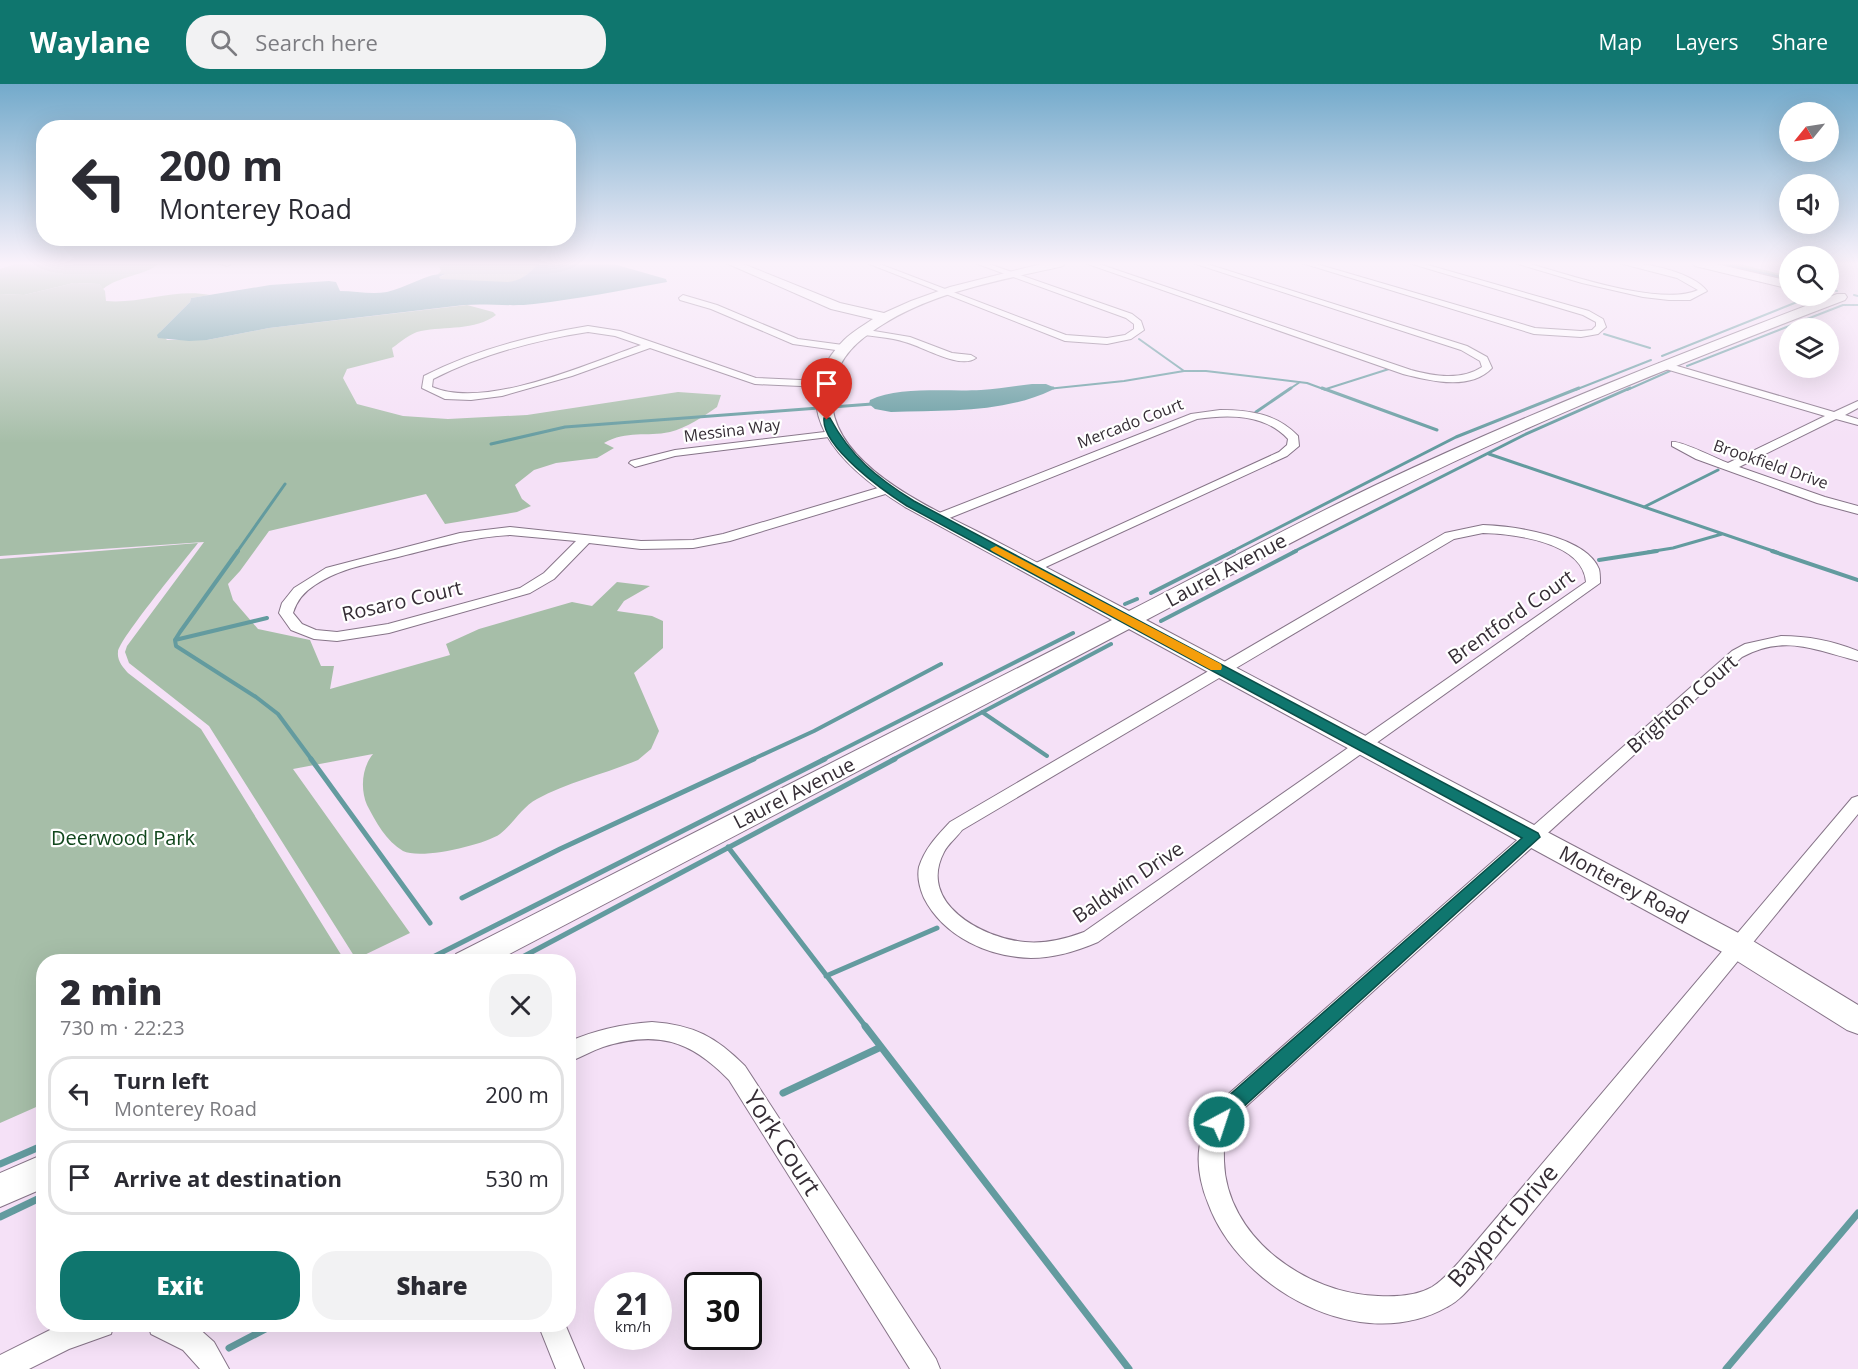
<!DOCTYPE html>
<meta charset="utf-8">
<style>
body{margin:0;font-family:"Open Sans",sans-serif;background:#f2f2f3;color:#2b2b33;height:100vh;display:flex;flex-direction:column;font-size:22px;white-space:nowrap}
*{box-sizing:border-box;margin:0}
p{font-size:20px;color:#7c7c81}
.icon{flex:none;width:33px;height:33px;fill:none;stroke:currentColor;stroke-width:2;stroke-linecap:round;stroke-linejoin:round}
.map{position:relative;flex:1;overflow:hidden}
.drawer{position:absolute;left:36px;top:870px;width:540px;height:378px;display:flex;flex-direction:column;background:#fff;border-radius:24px;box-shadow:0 6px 24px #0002}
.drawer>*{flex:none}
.hud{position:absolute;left:36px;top:36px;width:540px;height:126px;border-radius:24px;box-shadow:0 6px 24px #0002;background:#fff;color:#2b2b33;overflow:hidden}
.needle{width:39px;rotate:240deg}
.fabs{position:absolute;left:1779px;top:18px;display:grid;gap:12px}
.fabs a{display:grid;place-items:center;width:60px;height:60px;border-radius:50%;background:#fff;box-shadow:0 6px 24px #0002;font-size:30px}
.speed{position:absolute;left:594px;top:1188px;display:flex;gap:12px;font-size:30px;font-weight:700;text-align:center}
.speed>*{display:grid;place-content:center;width:78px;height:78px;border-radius:50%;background:#fff;box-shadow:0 6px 24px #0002;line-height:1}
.speed small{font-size:15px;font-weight:400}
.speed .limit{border:3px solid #111;border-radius:9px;background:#fff;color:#111}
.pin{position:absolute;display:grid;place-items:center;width:51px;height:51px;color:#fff;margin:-62px -26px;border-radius:50% 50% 50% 0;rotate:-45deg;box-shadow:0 0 6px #0007}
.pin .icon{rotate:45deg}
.me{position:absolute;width:66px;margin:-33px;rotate:40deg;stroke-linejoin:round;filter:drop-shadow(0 0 4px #0008)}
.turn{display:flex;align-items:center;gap:21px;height:126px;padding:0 24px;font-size:27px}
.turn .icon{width:78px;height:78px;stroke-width:2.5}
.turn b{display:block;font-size:42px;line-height:51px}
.round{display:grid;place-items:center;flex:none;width:63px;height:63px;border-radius:24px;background:#f2f2f3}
.overview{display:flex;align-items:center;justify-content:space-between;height:102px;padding:0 24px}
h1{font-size:36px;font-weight:800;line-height:45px}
.primary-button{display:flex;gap:12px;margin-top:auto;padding:12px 24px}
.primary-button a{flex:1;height:69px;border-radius:24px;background:#0f766e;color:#fff;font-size:24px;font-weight:800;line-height:69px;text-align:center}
.primary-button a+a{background:#f2f2f3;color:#2b2b33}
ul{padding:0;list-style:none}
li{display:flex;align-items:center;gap:18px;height:75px;margin:0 12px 9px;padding:0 12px;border:3px solid #e1e1e2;border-radius:24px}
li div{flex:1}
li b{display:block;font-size:22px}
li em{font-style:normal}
header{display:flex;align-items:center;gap:36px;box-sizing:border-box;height:84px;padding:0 30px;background:#0f766e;color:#fff}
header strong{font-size:28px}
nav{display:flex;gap:33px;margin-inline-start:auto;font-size:21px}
.search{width:420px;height:54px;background:#f2f2f3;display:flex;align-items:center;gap:15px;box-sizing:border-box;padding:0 21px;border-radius:24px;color:#7c7c81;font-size:22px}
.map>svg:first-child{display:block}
</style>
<header>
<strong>Waylane</strong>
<div class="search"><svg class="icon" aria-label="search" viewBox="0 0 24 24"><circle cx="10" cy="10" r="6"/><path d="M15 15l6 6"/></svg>Search here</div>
<nav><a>Map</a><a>Layers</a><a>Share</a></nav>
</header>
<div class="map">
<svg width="1858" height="1285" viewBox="0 0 1858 1285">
<rect width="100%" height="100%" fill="#f5e1f7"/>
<!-- green -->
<path fill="#a6bea8" d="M447,179H538C532,186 525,194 517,197C500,204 460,196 441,195L439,193L444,191L438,190L441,187L439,182Z
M1714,179H1735L1789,192V197Z
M74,199L99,200L105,207L106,217C142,220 175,204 210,211L191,214L190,218L160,248L167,256H207L269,244L467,221L493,228L496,231C475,247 445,242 421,247C410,249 401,258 392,264L394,273L347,285L343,294L357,320L403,332L448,335L527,331L678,308L721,311L717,323C703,333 686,344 670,348C646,353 627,346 604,359L614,364L597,374L556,379L534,386L515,401L522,415L531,422L517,428L445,440L426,410L269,447L240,487L228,500L233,516L258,545L310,556L321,582H334L330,605L450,571L446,560L479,545L572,518L592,522L617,498L650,502L624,517L617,527L652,532L663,537V564L634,589L659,647L651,665L638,676C605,690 568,698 537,715C522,723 513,740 500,750C484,761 421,776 403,767C386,757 376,738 367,721C360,705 362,683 373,670L293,685L410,849L356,875L209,642L129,579L125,568L127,562L204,458L0,472V210L24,211Z
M198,459C185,476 119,555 118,568C117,577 123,583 128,589L201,645L345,877L44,878L43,1020L0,1039V475Z"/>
<!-- forest -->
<path fill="#97ba9a" d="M19,179H157V180C148,191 118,192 103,205L99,200L74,199L24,211L0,210V185Z"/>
<!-- water -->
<path fill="#639b9f" d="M538,179H610L666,195L667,198C623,206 578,215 534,220C510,223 488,219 464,221L269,244L207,256L189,257L158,254L157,251L190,218L191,214L270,201L329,197L336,198L340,207C356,207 371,211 387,208C406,204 430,188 445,190L439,193L441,195L508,198C521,197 530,189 538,179Z
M1032,300H1046L1053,303L1052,306C1001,330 946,326 891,328L875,325L869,320L870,316C900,302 949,308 981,306C998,305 1015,302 1032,300Z"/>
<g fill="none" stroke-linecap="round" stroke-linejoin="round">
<!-- stream-far4 -->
<path stroke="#639b9f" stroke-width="2" d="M1720,179L1790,195
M1828,205L1837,207
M1854,211L1858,212
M1604,250L1650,264
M1139,255L1184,287
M1662,272L1802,216
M1687,282L1843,221H1858
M1047,305L1124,297L1184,287H1206L1307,299L1326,306
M1326,305L1389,285
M1288,306L1300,298
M1575,306L1651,276
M1627,306L1670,287"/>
<!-- stream-far3 -->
<path stroke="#639b9f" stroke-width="3" d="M1322,304L1437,346
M1047,305L1053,304
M1256,328L1291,304
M491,360L565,343L872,320
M1489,370L1776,468
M1644,423L1718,386
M237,468L285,400
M1231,468L1456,353L1579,304
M1293,468L1524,351L1630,304
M1648,468L1673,464L1722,450"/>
<!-- stream-far2 -->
<path stroke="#639b9f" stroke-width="4" d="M238,467L180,548L175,556L176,562L256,613L278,630L312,676
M1772,467L1858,496
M1599,476L1657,467
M1151,509L1234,467
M1125,520L1137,515
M1161,537L1296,467
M175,556L267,534
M982,628L1047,672
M751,676L814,647L941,580
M822,676L1073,549
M892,676L1111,560"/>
<!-- stream-far1 -->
<path stroke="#639b9f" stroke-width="5" d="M311,675L430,839
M728,763L866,943
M462,814L560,765L754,675
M423,878L825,675
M513,878L895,675
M826,892L937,844"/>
<!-- stream -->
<path stroke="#639b9f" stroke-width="7" d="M865,942L1129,1285
M783,1009L881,963
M0,1080L44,1061
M0,1133L44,1112
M229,1264L275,1240
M1726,1285L1858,1129"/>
<!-- street casing -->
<g stroke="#867488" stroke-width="2">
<path id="street" d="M218,179H230L231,180L227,182Z
M867,179H877L1066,251L1107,254L1125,251L1134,245V240L1126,234L975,179H986L1132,230L1141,237L1144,246L1131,255L1107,260L1065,257Z
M1085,179H1096L1411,286C1433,292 1461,297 1482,283L1480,277L1461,266L1193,179H1204L1467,262L1487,273L1492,284C1470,307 1431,297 1403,290Z
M1302,179H1313L1535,244L1581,247L1592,246L1596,242V238L1583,231L1409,179H1421L1589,227L1603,235L1606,243L1598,250L1581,253L1534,250Z
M1515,179H1527C1567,190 1660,223 1698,206L1677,194L1619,179C1642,177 1693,188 1707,207L1690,216H1669L1643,213L1582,199Z
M683,211L717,221L798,255L843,261L848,264L843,267L793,260L711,225L680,216L679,214Z
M588,242L620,247L756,294L823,297L828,300L823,303L755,300L650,264L572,292L502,312L471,316L445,315L422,304L424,292C474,266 533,251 588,242ZM588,248L615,252L641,261C587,280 486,326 432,303L433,295C480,271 536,256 588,248Z
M862,245L910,253L952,269L971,271L976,274C960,286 922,262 905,258C890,253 874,253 859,250L857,248Z
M1659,279H1667L1834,328L1858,317V324L1845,331L1858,335V341L1836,335L1739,383L1825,413L1858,422V430L1817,419L1696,375L1672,362V358C1680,356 1717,375 1728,379L1825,332L1659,283Z
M1220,326C1250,326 1277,330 1298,352L1299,362L1287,372L1037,487L1032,488L1025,484L1279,368L1287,361L1288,355C1265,330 1229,330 1197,335L942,437L938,438L932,434L934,431L1191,330Z
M833,347L837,348V352L675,372L635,383L629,379L631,377L675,366Z
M888,401L894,405L892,408L730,457L693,464L641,465L589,459L554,495L530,509L389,549L337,557L314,555L291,546L279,529L282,519L294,504L326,484L460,449L510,443L641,457L693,456L723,450ZM510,451L576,457L544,489L520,504L388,540L337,548L316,546L302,540L293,529C297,516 304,508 315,501C340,484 369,480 398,473C435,464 471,453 510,451Z
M1483,441C1514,442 1586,452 1599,485C1600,489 1600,495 1600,499L1098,858C1077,867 1054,874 1031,874C989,873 944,853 924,814C920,805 917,793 919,783C925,764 937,752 950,738L1445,449ZM1483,449C1515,450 1583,458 1586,498L1084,848C1065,855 1045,860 1025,858C982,854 917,819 944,768C948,760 957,753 962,746L1454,455Z
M1781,552C1808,552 1833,557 1858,567V577C1815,566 1785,550 1742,573L1241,1027C1236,1034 1229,1042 1226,1050C1223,1059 1224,1068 1224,1077C1226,1154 1307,1210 1378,1212C1396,1213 1416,1212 1432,1203C1442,1197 1451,1187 1459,1178L1852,714L1858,712V730L1477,1196C1468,1206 1459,1217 1447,1223C1361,1272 1239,1205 1208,1119C1200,1099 1195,1074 1202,1052C1206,1037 1216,1025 1225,1013L1732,567L1745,560Z
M652,938C694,941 716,953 745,982L936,1275L940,1285H910L729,996C690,956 657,946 603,963C591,967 580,974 568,978V958C595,946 623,940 652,938Z
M62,1240H114L111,1250L69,1265L29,1285H0V1271Z
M148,1240L196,1242L214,1258L229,1285H200L183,1266L151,1250Z
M538,1240H565L584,1285H556Z"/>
</g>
<!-- secondary casing -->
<g stroke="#867488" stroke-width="2">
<path id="secondary" d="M726,179H741L840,219L884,229L911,217L950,203L1045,179H1065L1063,182C1003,196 935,207 882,241C858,256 839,272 833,302C819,379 937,426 992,455C1038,479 1083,503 1129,527C1211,485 1292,441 1376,401C1526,330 1681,269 1837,210H1845L1847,213L1845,216C1691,275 1535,336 1387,410C1305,450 1226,494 1146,536L1748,854L1858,921V950L1847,946L1726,870L1129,545L494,878H452L456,870L1112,536L905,423C844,385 777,325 844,256C852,248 864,241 873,235L831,225Z
M1693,179H1712L1790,197V205L1695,182Z
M44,1070V1104L0,1123V1089Z"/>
</g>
<!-- street -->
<use href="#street" fill="#fff" fill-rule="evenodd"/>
<!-- secondary -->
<use href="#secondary" fill="#fff" fill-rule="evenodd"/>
</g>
<!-- sky -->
<linearGradient id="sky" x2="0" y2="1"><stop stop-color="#73aacb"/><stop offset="0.5" stop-color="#faf2fb"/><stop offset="1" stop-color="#faf2fb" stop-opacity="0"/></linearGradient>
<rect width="1858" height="359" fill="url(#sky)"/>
<!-- route -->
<path fill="#0f766e" stroke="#0a4d48" stroke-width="1.5" d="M824,334H830C851,373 877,394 914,417L1538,749L1540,753L1240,1026C1232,1036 1227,1050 1212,1044L1209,1038L1226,1014L1522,754L907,422C885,408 821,363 824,334Z"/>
<!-- slow -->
<path fill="#f59e0b" d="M996,462L1221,580L1222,583L1221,586H1211L992,467L990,465Z"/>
<g text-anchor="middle" stroke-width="4.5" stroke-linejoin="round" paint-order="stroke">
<!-- far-street labels -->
<g font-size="16" fill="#352d35" stroke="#fff">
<text transform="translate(1130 339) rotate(-21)" y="6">Mercado Court</text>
<text transform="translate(732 346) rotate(-7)" y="6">Messina Way</text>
<text transform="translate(1771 380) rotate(19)" y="6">Brookfield Drive</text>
</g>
<!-- street labels -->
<g font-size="20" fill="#352d35" stroke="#fff">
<text transform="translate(1226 486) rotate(-28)" y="7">Laurel Avenue</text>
<text transform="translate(402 517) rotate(-13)" y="7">Rosaro Court</text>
<text transform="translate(1511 533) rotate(-35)" y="7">Brentford Court</text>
<text transform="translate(1682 620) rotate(-41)" y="7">Brighton Court</text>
<text transform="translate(794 709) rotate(-27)" y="7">Laurel Avenue</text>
<text transform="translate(1128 798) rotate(-34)" y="7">Baldwin Drive</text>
<text transform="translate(1624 801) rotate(28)" y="7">Monterey Road</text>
</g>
<!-- park labels -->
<g font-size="20" fill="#11471d" stroke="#fff">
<text x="123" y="761">Deerwood Park</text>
</g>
<!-- near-street labels -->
<g font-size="24" fill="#352d35" stroke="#fff">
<text transform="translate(782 1059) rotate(57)" y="8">York Court</text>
<text transform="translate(1503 1142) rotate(-49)" y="8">Bayport Drive</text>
</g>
</g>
</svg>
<div class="fabs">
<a><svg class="needle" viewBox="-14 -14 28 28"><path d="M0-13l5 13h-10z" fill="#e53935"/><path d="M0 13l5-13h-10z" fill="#7c7c81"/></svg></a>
<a><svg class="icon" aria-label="sound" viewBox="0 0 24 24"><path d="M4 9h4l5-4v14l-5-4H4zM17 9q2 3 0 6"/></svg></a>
<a><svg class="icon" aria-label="search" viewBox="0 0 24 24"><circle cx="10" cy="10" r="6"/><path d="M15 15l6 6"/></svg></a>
<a><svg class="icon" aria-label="layers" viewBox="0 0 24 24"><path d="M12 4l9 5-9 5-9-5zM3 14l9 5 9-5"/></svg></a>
</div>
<div class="speed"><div>21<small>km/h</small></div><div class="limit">30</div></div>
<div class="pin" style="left:827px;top:336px;background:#d93025"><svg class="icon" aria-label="arrive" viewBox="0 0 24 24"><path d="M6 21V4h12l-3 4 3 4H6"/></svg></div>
<svg class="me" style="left:1219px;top:1038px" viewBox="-20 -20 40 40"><circle r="17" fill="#0f766e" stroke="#fff" stroke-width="3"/><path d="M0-11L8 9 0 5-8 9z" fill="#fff"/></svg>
<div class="hud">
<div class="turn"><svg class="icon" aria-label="left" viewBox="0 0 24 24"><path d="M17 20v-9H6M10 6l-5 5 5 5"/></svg><div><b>200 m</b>Monterey Road</div></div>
</div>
<section class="drawer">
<div class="overview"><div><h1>2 min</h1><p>730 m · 22:23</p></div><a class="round"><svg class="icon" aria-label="close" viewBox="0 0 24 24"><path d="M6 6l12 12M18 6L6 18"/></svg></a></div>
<ul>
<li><svg class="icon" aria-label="left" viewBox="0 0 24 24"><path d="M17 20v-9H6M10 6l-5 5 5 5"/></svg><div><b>Turn left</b><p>Monterey Road</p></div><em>200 m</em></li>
<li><svg class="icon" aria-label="arrive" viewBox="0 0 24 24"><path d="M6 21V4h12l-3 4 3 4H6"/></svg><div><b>Arrive at destination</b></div><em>530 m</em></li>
</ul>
<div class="primary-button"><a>Exit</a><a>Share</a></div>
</section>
</div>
